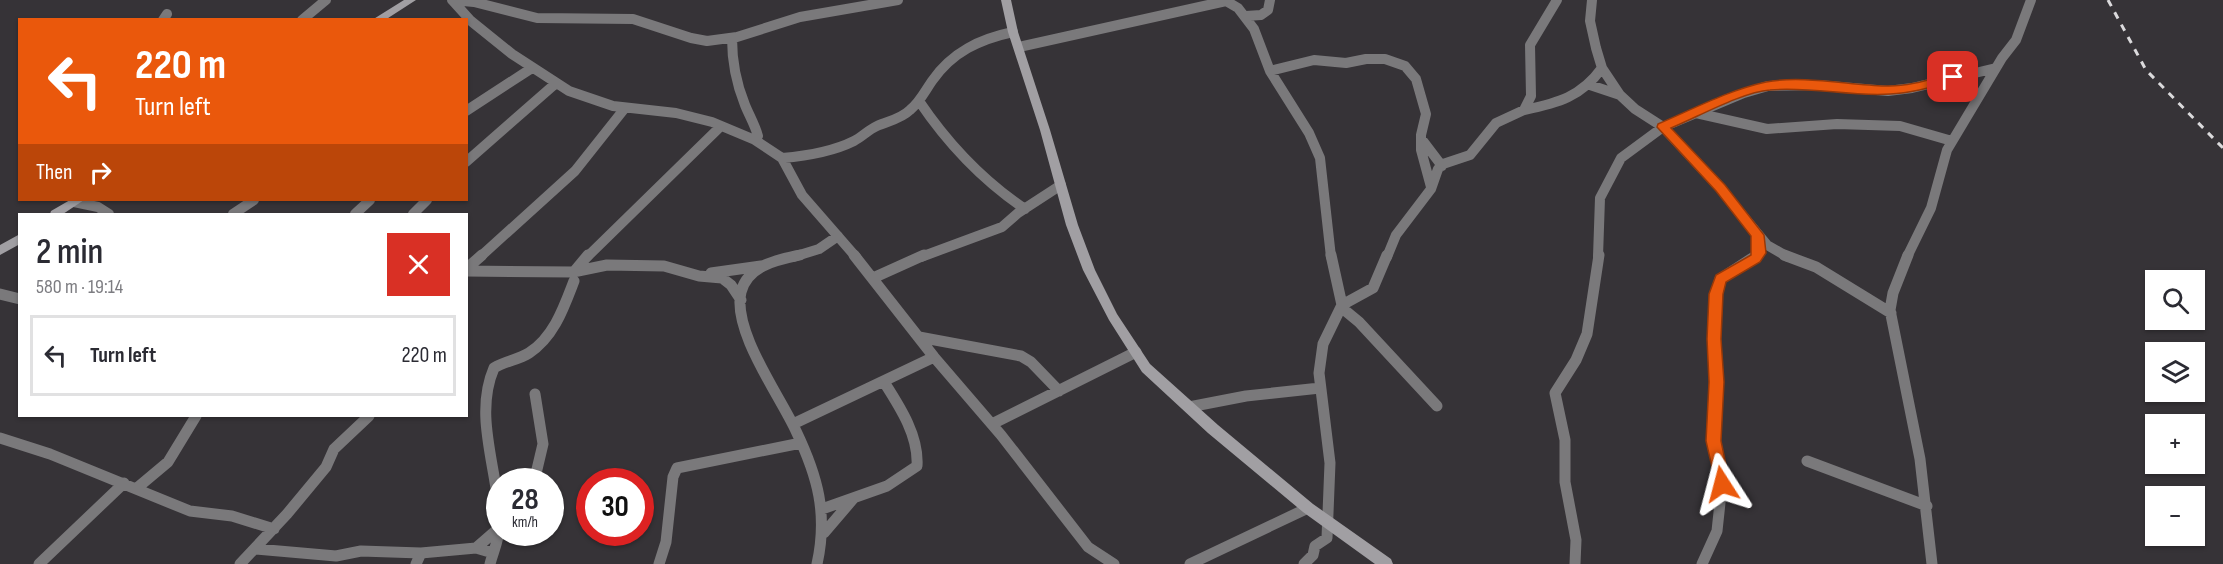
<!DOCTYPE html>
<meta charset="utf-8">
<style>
body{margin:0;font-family:"Sofia Sans Condensed",sans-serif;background:#f2f2f3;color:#2b2b33;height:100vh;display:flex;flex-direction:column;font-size:22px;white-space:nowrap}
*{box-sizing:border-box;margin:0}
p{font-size:20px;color:#7c7c81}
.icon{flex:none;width:33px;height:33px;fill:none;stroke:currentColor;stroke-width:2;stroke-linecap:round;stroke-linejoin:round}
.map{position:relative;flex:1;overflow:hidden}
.drawer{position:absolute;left:18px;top:213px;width:450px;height:204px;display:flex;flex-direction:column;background:#fff;border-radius:0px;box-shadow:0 2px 4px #0004}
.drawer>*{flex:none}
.guide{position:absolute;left:18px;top:18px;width:450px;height:183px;border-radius:0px;box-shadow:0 2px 4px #0004;background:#ea580c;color:#fff;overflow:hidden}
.buttons{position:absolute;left:2145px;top:270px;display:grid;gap:12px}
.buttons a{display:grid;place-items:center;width:60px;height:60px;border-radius:0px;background:#fff;box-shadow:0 2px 4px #0004;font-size:30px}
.speed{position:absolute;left:486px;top:468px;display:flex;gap:12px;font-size:30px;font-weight:700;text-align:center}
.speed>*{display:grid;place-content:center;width:78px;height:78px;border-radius:50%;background:#fff;box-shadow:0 2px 4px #0004;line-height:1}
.speed small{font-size:15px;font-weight:400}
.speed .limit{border:9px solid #d22;background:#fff;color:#111}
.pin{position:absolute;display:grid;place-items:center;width:51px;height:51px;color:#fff;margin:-26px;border-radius:12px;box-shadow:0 3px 9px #0006}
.me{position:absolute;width:66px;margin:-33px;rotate:351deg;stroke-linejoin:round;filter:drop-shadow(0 0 4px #0008)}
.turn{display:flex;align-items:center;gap:21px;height:126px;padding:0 18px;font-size:27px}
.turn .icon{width:78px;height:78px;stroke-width:2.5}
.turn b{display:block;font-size:42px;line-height:51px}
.then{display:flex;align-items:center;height:57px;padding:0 18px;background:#0003;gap:12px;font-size:22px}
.round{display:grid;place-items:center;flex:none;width:63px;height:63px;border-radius:0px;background:#f2f2f3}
.summary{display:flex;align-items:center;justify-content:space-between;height:102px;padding:0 18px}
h1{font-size:36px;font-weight:600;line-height:45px}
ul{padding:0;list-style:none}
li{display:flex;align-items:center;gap:18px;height:81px;margin:0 12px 9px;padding:0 6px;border:3px solid #e1e1e2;border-radius:0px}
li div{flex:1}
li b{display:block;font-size:22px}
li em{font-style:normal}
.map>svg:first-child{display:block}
</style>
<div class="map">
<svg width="2223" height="564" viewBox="0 0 2223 564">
<rect width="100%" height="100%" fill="#363337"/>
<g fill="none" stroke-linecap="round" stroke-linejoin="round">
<!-- street-far1 -->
<path stroke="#7a797b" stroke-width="10" d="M452,0L471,21L512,54L569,91L613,106L676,113L712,122L755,140L782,158L802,195L856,257
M452,0L474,2L537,18L633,19L691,38L707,41L737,37L800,17L898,0
M1592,0L1590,21L1596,48L1602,68L1620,95L1635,109L1663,127L1720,188L1767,245L1788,257
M1246,16L1261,15L1268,10L1270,0
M163,20L167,14
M302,20L326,0
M732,38C732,61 736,83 745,105C749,115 755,125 758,136L755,140
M1019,47L1226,1L1238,8L1254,29L1270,71L1309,133L1320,158L1331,257
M1270,71L1314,60L1346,63L1366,59H1385L1405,66L1416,79L1426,114L1421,135V150L1431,187
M1590,85L1620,95
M919,101C948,144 982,180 1025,209
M1524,110C1558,103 1581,97 1602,68
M466,111L532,68
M1696,113L1767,129L1837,124L1900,126L1952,141
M1423,141L1442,166
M782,158C806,156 832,152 854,141C862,137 868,130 877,126C888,121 901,119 910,110C920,102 925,91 932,81C952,52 980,39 1013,32
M466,162L555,84
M74,202L98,207L109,214
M233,214L254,200
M355,214L370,200
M413,214L427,200
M480,257L575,171L625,108
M587,257L721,126
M793,257L819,249L838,236
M921,257L1002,227L1018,213L1061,185
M1387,257L1396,235L1431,189L1438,169L1443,164L1470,155L1496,123L1524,110L1531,96L1530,45L1557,0
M1598,257L1600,198L1621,158L1663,127L1744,93L1768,86L1818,85L1888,91L1912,88L1996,68
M1756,257L1759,253L1757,235
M1907,257L1931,208L1947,150L2002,58L2016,40L2031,0"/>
<!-- street -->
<path stroke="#7a797b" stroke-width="11" d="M800,255C777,260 748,265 741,292C732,331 780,396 796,431C818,477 828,514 817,564
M854,255L934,357L1001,435L1088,547L1114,564
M1784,255L1816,267L1891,313
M1908,255L1893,293L1890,310L1920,459L1932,564
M466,269L482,255
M466,271L573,272L607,265L664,266L699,276L722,278L731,285L741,300
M573,273L588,255
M711,273L761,266
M873,278L924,255
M0,294L20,299
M1342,305L1373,288L1387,255
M1342,308L1359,322L1437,406
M919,337L1021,356L1031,362L1059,391
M1189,407L1246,396L1320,388
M793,424L934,357
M992,424L1136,352
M0,438L50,454L190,511L232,516L274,529
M1807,461L1927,506
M534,482L543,444L535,394
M137,488L168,462L196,416
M822,509L887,486L917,466C919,436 900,407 884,382
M824,533L853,499
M476,548L499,528
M256,549L336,556L361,551L421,553
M39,564L124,483
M240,564L287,514L326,467L334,449L369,416
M416,564L421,553L476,548L493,553
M490,564C493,552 499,540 499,528C501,475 472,419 494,368C505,361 518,360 529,353C554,337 564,307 574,281
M659,564L666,542L673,477L677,468L801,443
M1190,564L1308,508
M1304,564L1313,555L1315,546L1327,538L1330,463L1319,373L1323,344L1342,305L1331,255
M1575,564L1576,540L1565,482V440L1555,393L1576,360L1587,334L1599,255
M1702,564L1717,531L1722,484L1714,432L1716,294L1720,279L1757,255"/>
<!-- secondary -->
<path fill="#a19fa3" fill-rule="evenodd" d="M404,0H416L385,20H372Z
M1001,0H1011L1018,32L1050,130L1078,225L1095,270L1117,314L1150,364L1218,425L1313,504L1391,559L1393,564H1375L1303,512L1208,433L1142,372L1109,320L1083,270L1066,225L1040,130L1008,32Z
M70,200H84L63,214H50L51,211Z
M20,234V244L0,255V245Z"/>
<!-- rail -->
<path stroke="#dbdadc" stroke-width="3" stroke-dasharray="7 7" stroke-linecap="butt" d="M2108,0L2146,70L2223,148"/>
</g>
<!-- route -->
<path fill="#ea580c" stroke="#983908" stroke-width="1.5" d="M1953,73L1959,77L1957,80C1935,86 1913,93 1890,94C1851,97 1810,86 1770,90C1742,92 1698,117 1671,128L1725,185L1764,235L1766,253L1760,262L1726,282L1723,294L1721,339L1724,382L1721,441L1730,484L1728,489L1722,491L1717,489L1706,441L1709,382L1707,339L1709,294L1716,275L1751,255V236L1716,191L1657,127L1658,124C1693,109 1729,90 1766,82C1802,75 1849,85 1885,86C1908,87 1931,79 1953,73Z"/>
</svg>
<div class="buttons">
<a><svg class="icon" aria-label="search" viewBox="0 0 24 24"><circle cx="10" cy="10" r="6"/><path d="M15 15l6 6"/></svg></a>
<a><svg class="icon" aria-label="layers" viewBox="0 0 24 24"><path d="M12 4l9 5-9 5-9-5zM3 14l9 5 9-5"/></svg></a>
<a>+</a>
<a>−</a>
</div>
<div class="speed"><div>28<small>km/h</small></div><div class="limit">30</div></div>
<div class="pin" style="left:1953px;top:77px;background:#d93025"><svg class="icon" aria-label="arrive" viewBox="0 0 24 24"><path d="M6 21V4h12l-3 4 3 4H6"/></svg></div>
<svg class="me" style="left:1722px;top:484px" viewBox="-20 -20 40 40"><path d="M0-17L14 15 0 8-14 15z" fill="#ea580c" stroke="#fff" stroke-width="4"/></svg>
<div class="guide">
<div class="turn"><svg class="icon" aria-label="left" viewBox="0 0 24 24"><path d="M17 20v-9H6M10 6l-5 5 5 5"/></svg><div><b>220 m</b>Turn left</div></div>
<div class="then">Then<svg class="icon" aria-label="right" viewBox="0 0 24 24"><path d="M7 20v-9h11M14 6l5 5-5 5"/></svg></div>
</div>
<section class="drawer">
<div class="summary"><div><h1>2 min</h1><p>580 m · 19:14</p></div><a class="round" style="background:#d93025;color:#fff"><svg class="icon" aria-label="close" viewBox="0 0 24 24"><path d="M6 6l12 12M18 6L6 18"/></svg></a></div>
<ul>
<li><svg class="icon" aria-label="left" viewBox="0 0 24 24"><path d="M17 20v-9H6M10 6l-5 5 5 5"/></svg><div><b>Turn left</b></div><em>220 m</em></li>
</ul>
</section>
</div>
